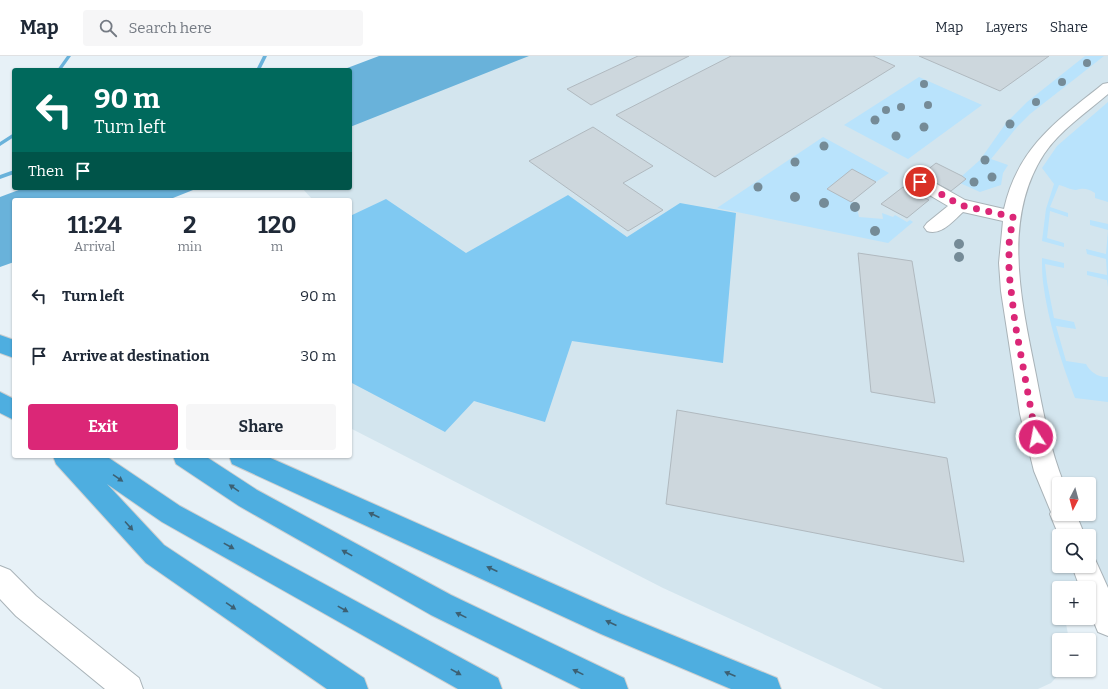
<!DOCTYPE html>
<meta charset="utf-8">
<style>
body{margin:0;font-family:Bitter,serif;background:#f6f6f7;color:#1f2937;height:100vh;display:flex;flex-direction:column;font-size:15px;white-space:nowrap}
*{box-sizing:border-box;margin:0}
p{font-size:13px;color:#747a83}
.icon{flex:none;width:22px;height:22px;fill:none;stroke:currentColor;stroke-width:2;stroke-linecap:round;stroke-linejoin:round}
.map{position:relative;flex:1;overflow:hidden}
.panel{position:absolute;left:12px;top:142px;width:340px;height:260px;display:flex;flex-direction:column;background:#fff;border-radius:4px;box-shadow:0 1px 3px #0004}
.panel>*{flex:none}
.top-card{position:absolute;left:12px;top:12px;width:340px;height:122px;border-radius:4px;box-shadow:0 1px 3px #0004;background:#00695c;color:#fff;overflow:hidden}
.needle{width:26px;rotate:186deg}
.controls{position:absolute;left:1052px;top:421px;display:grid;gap:8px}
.controls a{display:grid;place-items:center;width:44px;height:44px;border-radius:4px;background:#fff;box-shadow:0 1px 3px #0004;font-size:20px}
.pin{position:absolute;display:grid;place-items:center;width:34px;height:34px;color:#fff;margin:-17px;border:2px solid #fff;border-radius:50%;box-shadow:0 1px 4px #0007}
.me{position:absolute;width:44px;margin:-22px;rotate:349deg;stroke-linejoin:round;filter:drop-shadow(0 0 3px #0008)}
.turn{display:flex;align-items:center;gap:14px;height:84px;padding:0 16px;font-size:18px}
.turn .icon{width:52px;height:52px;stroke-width:2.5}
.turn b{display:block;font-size:28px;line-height:34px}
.then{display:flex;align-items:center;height:38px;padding:0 16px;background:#0003;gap:8px;font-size:15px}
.eta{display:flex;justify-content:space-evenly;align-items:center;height:68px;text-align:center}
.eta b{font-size:24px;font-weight:700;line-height:28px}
.primary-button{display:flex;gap:8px;margin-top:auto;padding:8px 16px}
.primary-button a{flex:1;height:46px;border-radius:4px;background:#db2777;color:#fff;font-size:16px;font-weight:700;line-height:46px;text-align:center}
.primary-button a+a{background:#f6f6f7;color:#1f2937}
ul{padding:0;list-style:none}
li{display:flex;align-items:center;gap:12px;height:60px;padding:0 16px}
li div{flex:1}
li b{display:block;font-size:15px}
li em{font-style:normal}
header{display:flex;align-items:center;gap:24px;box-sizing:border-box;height:56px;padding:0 20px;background:#fff;border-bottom:1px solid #e0e1e3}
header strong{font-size:19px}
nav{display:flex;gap:22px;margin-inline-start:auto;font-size:14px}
.search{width:280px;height:36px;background:#f6f6f7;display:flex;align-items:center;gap:10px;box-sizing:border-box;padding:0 14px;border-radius:4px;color:#747a83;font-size:15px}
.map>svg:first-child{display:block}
</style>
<header>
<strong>Map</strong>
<div class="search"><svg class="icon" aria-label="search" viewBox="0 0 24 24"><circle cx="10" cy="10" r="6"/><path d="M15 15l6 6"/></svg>Search here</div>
<nav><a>Map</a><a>Layers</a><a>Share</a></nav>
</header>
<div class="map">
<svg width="1108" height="633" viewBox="0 0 1108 633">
<rect width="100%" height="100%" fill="#e7f1f7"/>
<!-- built -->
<path fill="#d3e5ee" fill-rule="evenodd" d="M495,0H1108V558L1089,532H1059V562H1065L1069,584H1059V614H1063L1051,627L1038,633H883L663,532L350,372V144H311L312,143L302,132H350V57ZM1059,428H1089V458H1059ZM1059,480H1089V510H1059Z"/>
<!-- green -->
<path fill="#b9e3fc" d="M1085,0H1104L1030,58L1017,71L991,103L1008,109L1003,117L1001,129L980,136L960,127L966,123L962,120L980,104L1006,67L1027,46Z
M919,21L982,49L908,103L844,69Z
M1108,46V146L1095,142V137C1087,132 1083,132 1076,134C1071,134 1064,130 1059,129L1050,151L1068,157V161L1050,155L1047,182L1064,187V191L1042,185L1046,153L1054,128L1042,112L1057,90Z
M823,81L889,117L876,126L852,113L827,133L856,148L859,161L883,163L882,157L893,161L895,159L907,166L910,164L913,166L888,187L717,152Z
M1090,164L1108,168V231L1107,224L1087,219V215L1107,219L1106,203L1087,198L1086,193L1106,198L1108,174L1090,169Z
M1042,202L1064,207V212L1045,208L1047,226L1054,262L1074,266L1076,273L1056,270L1066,305L1086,308C1090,316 1099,322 1108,321V346L1075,342C1061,305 1048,266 1043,226C1042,218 1042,210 1042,202Z"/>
<!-- forest -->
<path fill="#80c9f2" d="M568,139L627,181L680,147L736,157L723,307L572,285L545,366L474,345L445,376L350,326V160L386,143L466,197Z"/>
<!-- water -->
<path fill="#69b2da" d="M379,0H529L350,71V14H342Z
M24,132H198L168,144H14V206L0,211V141Z"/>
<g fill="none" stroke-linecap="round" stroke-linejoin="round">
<!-- stream -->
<path fill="#69b2da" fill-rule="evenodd" d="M67,0H71L61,14H57Z
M263,0H267L260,14H256Z
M14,77V81L0,90V86Z
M14,114V118L0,123V119Z"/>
</g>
<!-- building -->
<path fill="#cdd7dd" stroke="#b0b9bf" d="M638,0H689L591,49L567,33Z
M731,0H873L895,10L715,121L616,59Z
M919,0H1049L1000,35Z
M593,71L653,110L623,127L663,154L628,175L529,105Z
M936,107L962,120L966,123L951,135L921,119Z
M852,113L876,126L851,146L827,133Z
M903,131L929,144L907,162L881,148Z
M858,197L912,205L935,347L871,336Z
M677,354L947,402L964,506L666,448Z"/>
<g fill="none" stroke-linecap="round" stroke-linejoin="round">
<!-- minor casing -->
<g stroke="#a9b3b8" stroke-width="2">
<path id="minor" d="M1108,27V38C1086,57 1060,74 1044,98C1001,164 1022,248 1036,319C1043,356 1050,393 1064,428H1059V458H1076L1085,480H1059L1050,458L1051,456L1034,415L1020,358L1001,235L999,207L1003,165L963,156C953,165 941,180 927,175L924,171L927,167L948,150L914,130L911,126L914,122L920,121L926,122L965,144L1004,153C1018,91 1057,65 1103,28Z
M1089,498L1094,501L1108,532V580L1098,576L1089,554V532H1080L1072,510H1089Z
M0,510L10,514L36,540L139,622L143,633H105L16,560L0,543Z"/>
</g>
<!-- highway casing -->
<g stroke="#cecfcf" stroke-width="2">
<path id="highway" d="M0,279L14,284V302L0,297Z
M0,336L14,343V364L0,357Z
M53,400H106L180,450L498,622L502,633H458L162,466L107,428L164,489L364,622L368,633H327L146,507L56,408Z
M173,400H205L257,434L451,539L624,622L628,633H581L431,559L239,450L176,408Z
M229,400H266L621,558L777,622L781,633H731L601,578L232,408Z"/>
</g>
<!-- minor -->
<use href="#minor" fill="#fff" fill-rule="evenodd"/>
<!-- highway -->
<use href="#highway" fill="#4eaee0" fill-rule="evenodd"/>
</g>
<!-- trees -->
<g fill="#758b97">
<circle cx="1087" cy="7" r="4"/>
<circle cx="1062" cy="26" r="4"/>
<circle cx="924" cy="28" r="4"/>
<circle cx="1036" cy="46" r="4"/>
<circle cx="928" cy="49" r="4"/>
<circle cx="901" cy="51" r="4"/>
<circle cx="886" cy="54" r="4"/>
<circle cx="875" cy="64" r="4.5"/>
<circle cx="1010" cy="68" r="4.5"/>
<circle cx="924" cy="71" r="4.5"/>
<circle cx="896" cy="80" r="4.5"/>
<circle cx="824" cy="90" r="4.5"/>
<circle cx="985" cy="104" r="4.5"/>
<circle cx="795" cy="106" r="4.5"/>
<circle cx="992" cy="121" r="4.5"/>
<circle cx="974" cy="126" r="4.5"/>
<circle cx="758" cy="131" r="4.5"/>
<circle cx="795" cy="141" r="5"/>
<circle cx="824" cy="147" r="5"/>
<circle cx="855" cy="151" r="5"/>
<circle cx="875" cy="175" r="5"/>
<circle cx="959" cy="188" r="5"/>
<circle cx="959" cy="201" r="5"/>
</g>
<!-- one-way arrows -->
<defs><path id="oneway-solid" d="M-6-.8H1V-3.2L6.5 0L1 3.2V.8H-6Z"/></defs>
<g fill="#3c6073">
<use href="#oneway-solid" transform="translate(118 422) rotate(34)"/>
<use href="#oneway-solid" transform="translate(234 432) rotate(-146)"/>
<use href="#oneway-solid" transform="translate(374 459) rotate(-155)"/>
<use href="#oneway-solid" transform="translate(129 470) rotate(48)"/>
<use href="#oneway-solid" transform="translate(229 490) rotate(29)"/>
<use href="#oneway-solid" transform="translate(347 497) rotate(-151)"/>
<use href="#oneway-solid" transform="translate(492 513) rotate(-155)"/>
<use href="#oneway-solid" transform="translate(231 550) rotate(34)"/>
<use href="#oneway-solid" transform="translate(343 553) rotate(29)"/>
<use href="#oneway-solid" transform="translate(461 559) rotate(-154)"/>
<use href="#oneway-solid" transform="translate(611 567) rotate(-156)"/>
<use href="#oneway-solid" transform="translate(456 616) rotate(29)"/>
<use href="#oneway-solid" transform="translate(578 616) rotate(-154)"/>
<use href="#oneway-solid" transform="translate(730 618) rotate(-157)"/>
</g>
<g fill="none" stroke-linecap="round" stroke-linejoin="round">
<!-- route -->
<path stroke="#db2777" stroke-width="7" stroke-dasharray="0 12.6" d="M920,126L960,149L1013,161L1009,188V217L1015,267L1036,381"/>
</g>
</svg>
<div class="controls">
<a><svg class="needle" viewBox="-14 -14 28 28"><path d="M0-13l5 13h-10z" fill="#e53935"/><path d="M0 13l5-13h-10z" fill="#747a83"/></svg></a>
<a><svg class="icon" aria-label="search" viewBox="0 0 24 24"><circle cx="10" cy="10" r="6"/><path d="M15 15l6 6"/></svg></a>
<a>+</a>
<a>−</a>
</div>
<div class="pin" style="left:920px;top:126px;background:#d93025"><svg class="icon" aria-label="arrive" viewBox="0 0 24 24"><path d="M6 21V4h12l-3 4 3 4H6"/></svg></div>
<svg class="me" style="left:1036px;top:381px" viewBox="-20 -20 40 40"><circle r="17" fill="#db2777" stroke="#fff" stroke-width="3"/><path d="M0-11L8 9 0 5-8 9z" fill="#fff"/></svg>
<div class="top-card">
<div class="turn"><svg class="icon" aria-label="left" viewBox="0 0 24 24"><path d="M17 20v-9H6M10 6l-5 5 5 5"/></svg><div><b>90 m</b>Turn left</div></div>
<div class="then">Then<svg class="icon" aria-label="arrive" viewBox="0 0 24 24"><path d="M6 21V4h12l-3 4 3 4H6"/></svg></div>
</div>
<section class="panel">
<div class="eta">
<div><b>11:24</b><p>Arrival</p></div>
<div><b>2</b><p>min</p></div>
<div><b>120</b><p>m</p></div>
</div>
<ul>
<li><svg class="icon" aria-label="left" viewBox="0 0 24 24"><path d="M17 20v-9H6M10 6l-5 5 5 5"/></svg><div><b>Turn left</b></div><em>90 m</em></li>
<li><svg class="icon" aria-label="arrive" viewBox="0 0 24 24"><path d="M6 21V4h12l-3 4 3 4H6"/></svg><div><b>Arrive at destination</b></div><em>30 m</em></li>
</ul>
<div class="primary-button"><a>Exit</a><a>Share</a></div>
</section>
</div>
